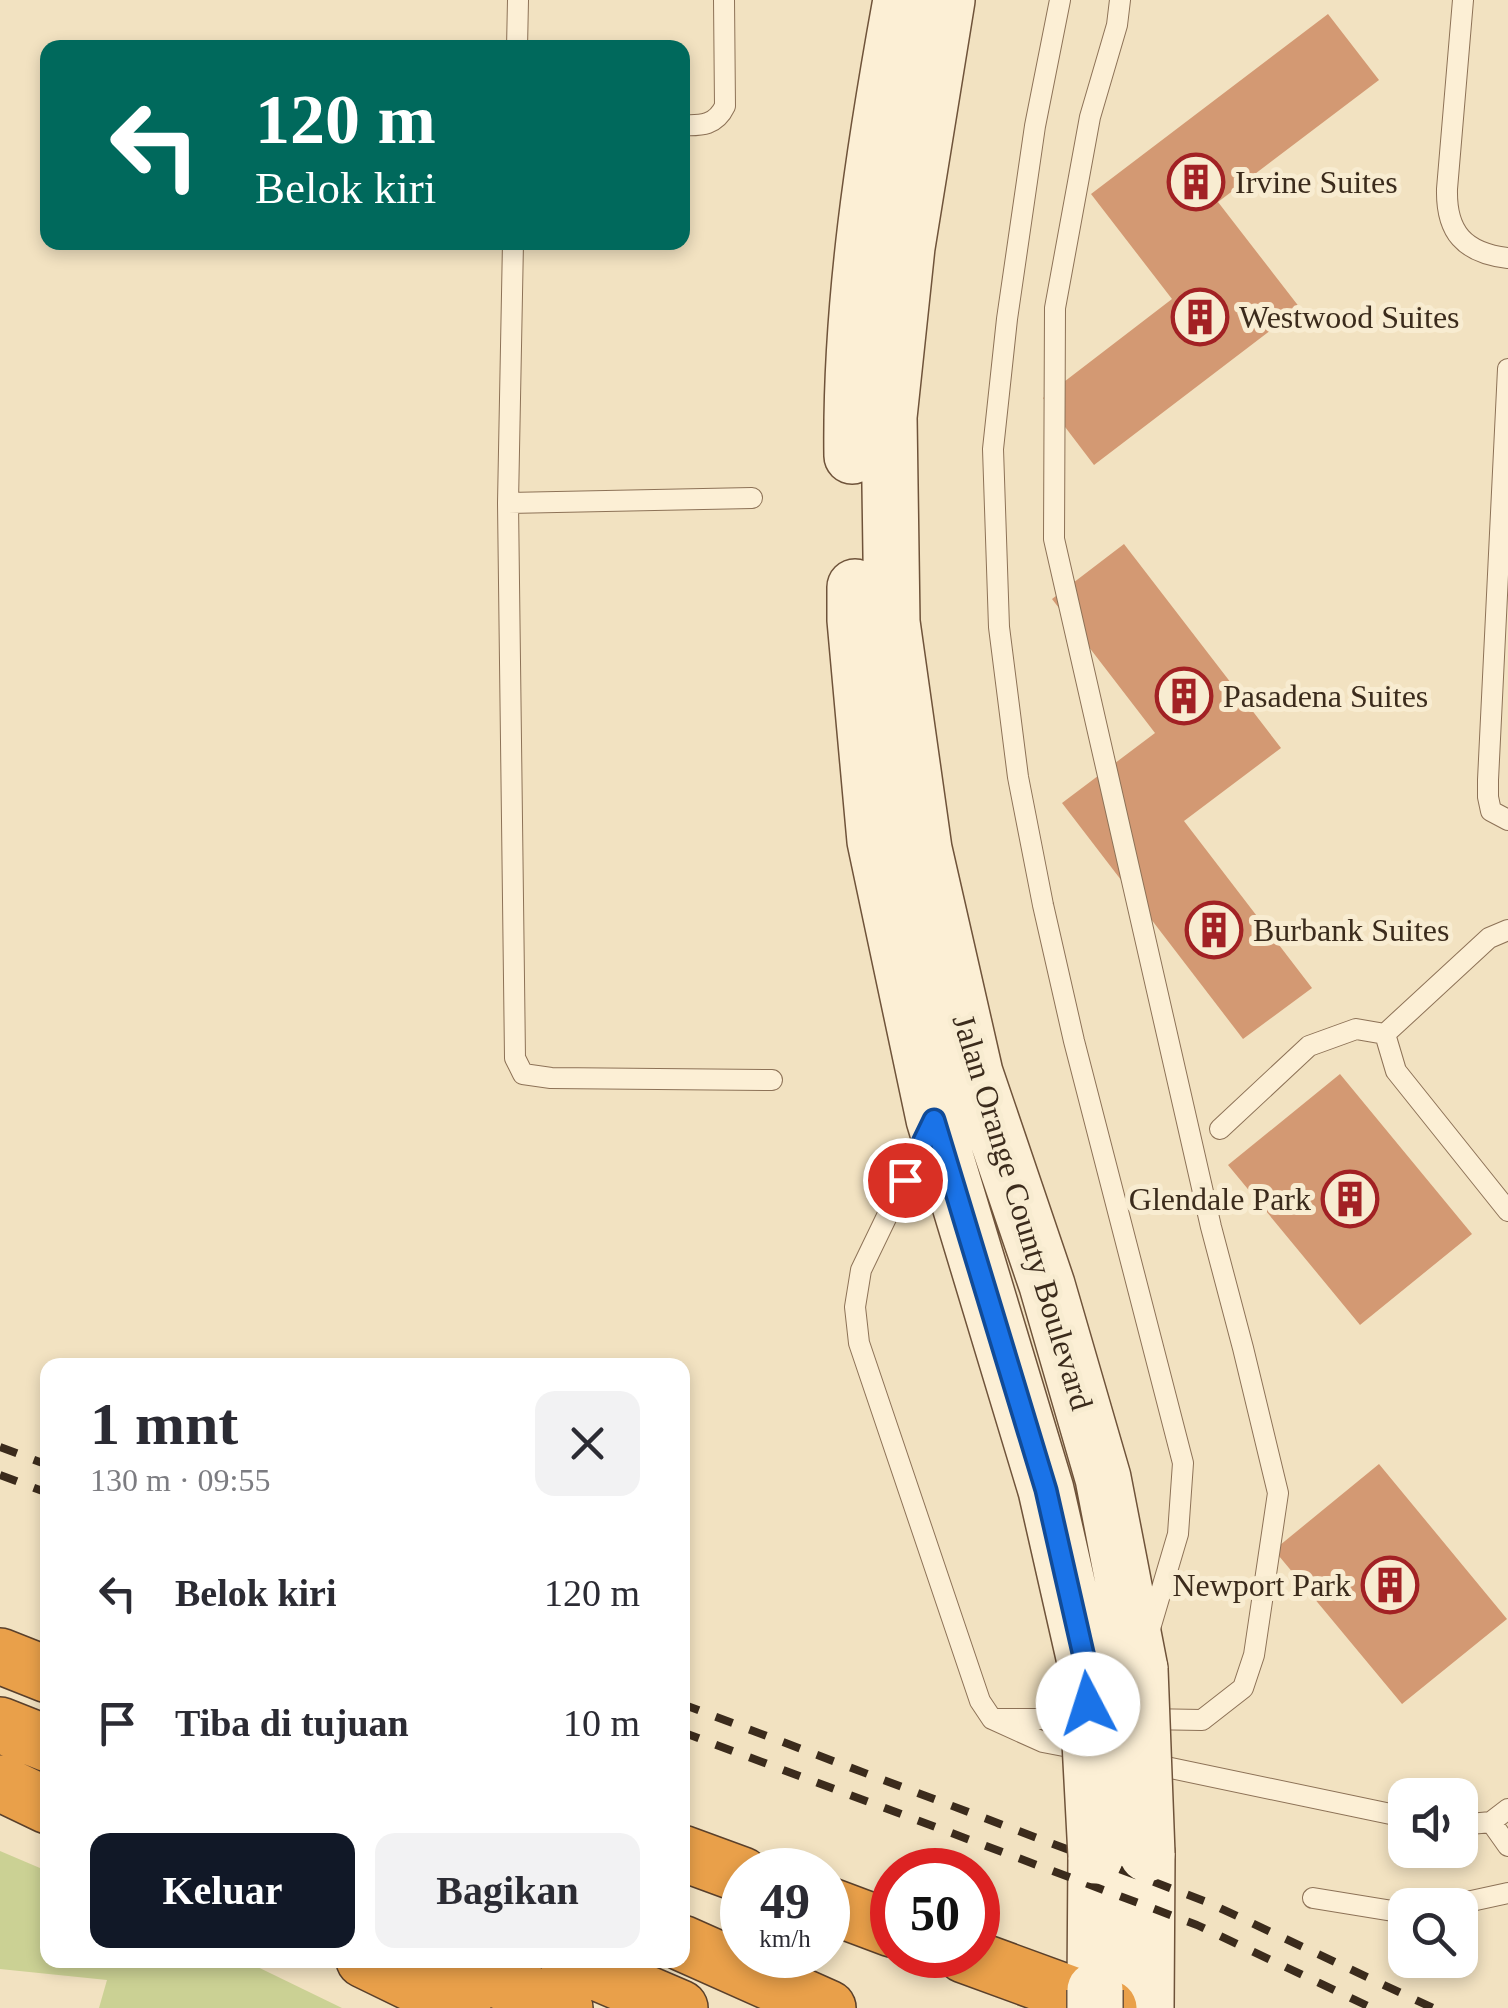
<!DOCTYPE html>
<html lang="id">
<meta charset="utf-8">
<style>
body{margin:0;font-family:"Times New Roman",serif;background:#f2f2f3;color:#2b2b33;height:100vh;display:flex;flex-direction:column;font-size:38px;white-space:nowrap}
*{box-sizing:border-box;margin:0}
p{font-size:32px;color:#7c7c81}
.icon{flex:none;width:55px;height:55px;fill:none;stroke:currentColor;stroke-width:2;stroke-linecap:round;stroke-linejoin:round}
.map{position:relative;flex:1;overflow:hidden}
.drawer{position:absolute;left:40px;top:1358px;width:650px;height:610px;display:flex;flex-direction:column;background:#fff;border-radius:20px;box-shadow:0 5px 15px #0003}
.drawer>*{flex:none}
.hud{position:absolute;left:40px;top:40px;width:650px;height:210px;border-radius:20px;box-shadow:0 5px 15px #0003;background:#00695c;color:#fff;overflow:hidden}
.buttons{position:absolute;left:1388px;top:1778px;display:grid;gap:20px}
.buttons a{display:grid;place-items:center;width:90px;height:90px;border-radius:20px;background:#fff;box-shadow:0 5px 15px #0003;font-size:50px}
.speed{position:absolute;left:720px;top:1848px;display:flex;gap:20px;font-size:50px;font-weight:700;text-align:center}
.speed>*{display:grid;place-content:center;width:130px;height:130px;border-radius:50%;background:#fff;box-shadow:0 5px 15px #0003;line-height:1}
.speed small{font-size:25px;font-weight:400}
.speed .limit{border:15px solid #d22;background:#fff;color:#111}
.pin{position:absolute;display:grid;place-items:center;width:85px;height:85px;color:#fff;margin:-42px;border:5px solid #fff;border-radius:50%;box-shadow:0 2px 10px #0007}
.me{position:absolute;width:110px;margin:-55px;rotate:355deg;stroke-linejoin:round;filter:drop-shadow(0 0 8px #0008)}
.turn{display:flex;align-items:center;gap:35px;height:210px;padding:0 50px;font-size:45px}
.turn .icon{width:130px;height:130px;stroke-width:2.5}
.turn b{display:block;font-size:70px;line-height:85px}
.round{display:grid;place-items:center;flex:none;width:105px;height:105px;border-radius:20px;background:#f2f2f3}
.head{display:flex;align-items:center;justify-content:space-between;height:170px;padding:0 50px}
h1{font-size:60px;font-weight:700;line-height:75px}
.cta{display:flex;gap:20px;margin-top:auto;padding:20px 50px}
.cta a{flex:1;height:115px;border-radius:20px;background:#111827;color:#fff;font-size:40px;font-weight:700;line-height:115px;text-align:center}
.cta a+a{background:#f2f2f3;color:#2b2b33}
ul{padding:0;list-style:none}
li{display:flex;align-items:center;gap:30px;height:130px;padding:0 50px}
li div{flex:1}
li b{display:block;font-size:38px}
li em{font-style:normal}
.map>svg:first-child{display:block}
</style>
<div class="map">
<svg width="1508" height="2008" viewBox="0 0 1508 2008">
<rect width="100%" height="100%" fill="#f2e2c1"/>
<!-- green -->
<path fill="#cbd194" d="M0,1851L47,1871L48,1960H243L342,2008H99L107,1980L0,1969Z"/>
<!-- building -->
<path fill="#d39973" d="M1328,14L1379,80L1218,202L1300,308L1094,465L1043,398L1172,299L1091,194Z
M1124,544L1281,748L1184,821L1312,988L1243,1039L1062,803L1155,733L1052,599Z
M1340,1074L1472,1234L1360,1325L1228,1165Z
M1379,1464L1507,1619L1402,1704L1274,1550Z"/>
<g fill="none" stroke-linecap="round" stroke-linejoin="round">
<!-- service casing -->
<g stroke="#8d7257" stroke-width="22">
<path id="service" d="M1060,0L1035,126L1007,319L993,449L999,627L1018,777L1043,905L1074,1041L1183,1463L1178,1534L1149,1632
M1120,0L1117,25L1090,117L1055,308L1054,539L1211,1227L1243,1348L1278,1493L1254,1655L1243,1688L1202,1720L1144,1719
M1463,0L1447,189C1446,232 1464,253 1508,258
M517,48L518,0
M682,125C702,126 716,125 725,106L724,0
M513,242L508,503L515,1058L523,1074L551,1078L772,1080
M1508,369L1488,780V797L1491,811L1508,820
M508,503L752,498
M1508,930L1489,938L1385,1034L1396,1071L1508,1211
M1220,1129L1309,1046L1356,1029L1385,1034
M928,1131L861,1270L855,1307L859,1343L980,1701L992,1719L1043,1742L1090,1751
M992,1719H1085
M1147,1763L1405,1817
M1491,1822L1508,1846
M1460,1825L1491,1822L1508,1809
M1313,1898L1405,1913
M1453,1905L1508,1893"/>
</g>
<!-- secondary casing -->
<g stroke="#6f533a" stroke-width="58">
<path id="secondary" d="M947,0L907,247L889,417L892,622L924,849L975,1073L1047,1285L1103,1478L1140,1669
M852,456C850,304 874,149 901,0
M855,587V620L875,841L934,1119L1046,1490L1086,1666
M1095,1990L1096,1856
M1146,2008L1147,1854"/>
</g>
<!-- motorway casing -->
<g stroke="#5a402b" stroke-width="58">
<path id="motorway" d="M0,1656L48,1675
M0,1725L48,1744
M0,1783L48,1806
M682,1853L742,1875
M828,1905L892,1929
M682,1943L828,2008
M964,1955L1109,2008
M364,1960L463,2008
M449,1960L565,2008
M568,1960L680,2008"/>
</g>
<!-- service -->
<use href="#service" stroke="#fcefd5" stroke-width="20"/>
<!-- secondary -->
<use href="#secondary" stroke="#fcefd5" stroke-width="55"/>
<!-- motorway -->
<use href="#motorway" stroke="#e9a04a" stroke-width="55"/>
<!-- rail -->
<path stroke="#3b2b1c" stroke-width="8" stroke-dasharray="18 18" stroke-linecap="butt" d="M0,1447L48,1465
M0,1475L48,1493
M682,1704L1207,1902L1433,2008
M682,1732L1197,1925L1372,2008"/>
<!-- secondary-bridge casing -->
<g stroke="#6f533a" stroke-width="58" stroke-linecap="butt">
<path id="secondary-bridge" d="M1086,1666L1096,1856
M1140,1669L1147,1854
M1095,2008V1990"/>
</g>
<!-- secondary-bridge -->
<use href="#secondary-bridge" stroke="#fcefd5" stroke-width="55"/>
</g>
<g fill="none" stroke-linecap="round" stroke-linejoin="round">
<!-- route casing -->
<g stroke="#114b97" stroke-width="25">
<path id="route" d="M905,1180L934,1120L1046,1490L1086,1666L1088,1704"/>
</g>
<!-- route -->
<use href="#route" stroke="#1a73e8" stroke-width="18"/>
</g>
<!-- icons -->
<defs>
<g id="building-ring" transform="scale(2.875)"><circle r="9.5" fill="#f8ecd1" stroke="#a22124" stroke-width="1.5"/><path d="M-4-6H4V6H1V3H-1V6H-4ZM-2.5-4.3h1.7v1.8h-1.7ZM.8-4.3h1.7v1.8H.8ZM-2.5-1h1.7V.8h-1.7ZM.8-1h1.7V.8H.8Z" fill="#a22124"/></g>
</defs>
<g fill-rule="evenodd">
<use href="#building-ring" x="1196" y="182"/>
<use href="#building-ring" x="1200" y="317"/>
<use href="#building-ring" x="1184" y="696"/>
<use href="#building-ring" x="1214" y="930"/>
<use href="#building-ring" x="1350" y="1199"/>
<use href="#building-ring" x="1390" y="1585"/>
</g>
<g text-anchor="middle" stroke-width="10" stroke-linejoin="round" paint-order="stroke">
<!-- poi labels -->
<g font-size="32" fill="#3b2b1c" stroke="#f8ecd1" text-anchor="start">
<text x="1235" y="193">Irvine Suites</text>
<text x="1239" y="328">Westwood Suites</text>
<text x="1223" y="707">Pasadena Suites</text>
<text x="1253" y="941">Burbank Suites</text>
<text x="1311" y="1210" text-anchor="end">Glendale Park</text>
<text x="1351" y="1596" text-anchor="end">Newport Park</text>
</g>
<!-- street labels -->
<g font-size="32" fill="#3b2b1c" stroke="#f8ecd1">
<text transform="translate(1023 1212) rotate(73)" y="11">Jalan Orange County Boulevard</text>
</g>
</g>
</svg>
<div class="buttons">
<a><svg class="icon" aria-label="sound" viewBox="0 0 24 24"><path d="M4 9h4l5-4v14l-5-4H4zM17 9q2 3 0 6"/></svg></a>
<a><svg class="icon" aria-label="search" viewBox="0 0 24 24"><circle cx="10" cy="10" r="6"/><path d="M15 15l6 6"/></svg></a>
</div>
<div class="speed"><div>49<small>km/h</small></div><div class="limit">50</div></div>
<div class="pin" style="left:905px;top:1180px;background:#d93025"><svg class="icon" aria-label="arrive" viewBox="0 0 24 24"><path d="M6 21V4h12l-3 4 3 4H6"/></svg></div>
<svg class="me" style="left:1088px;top:1704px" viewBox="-20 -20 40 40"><circle r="19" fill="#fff"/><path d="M0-13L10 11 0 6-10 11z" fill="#1a73e8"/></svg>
<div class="hud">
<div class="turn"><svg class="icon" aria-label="left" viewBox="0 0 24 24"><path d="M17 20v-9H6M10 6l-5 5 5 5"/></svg><div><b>120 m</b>Belok kiri</div></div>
</div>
<section class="drawer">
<div class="head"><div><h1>1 mnt</h1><p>130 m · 09:55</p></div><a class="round"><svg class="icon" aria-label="close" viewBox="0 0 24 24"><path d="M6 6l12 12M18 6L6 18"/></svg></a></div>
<ul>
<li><svg class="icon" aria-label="left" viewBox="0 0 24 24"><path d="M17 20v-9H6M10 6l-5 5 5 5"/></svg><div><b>Belok kiri</b></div><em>120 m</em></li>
<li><svg class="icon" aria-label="arrive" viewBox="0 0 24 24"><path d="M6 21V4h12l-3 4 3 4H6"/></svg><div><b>Tiba di tujuan</b></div><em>10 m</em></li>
</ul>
<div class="cta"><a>Keluar</a><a>Bagikan</a></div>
</section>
</div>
